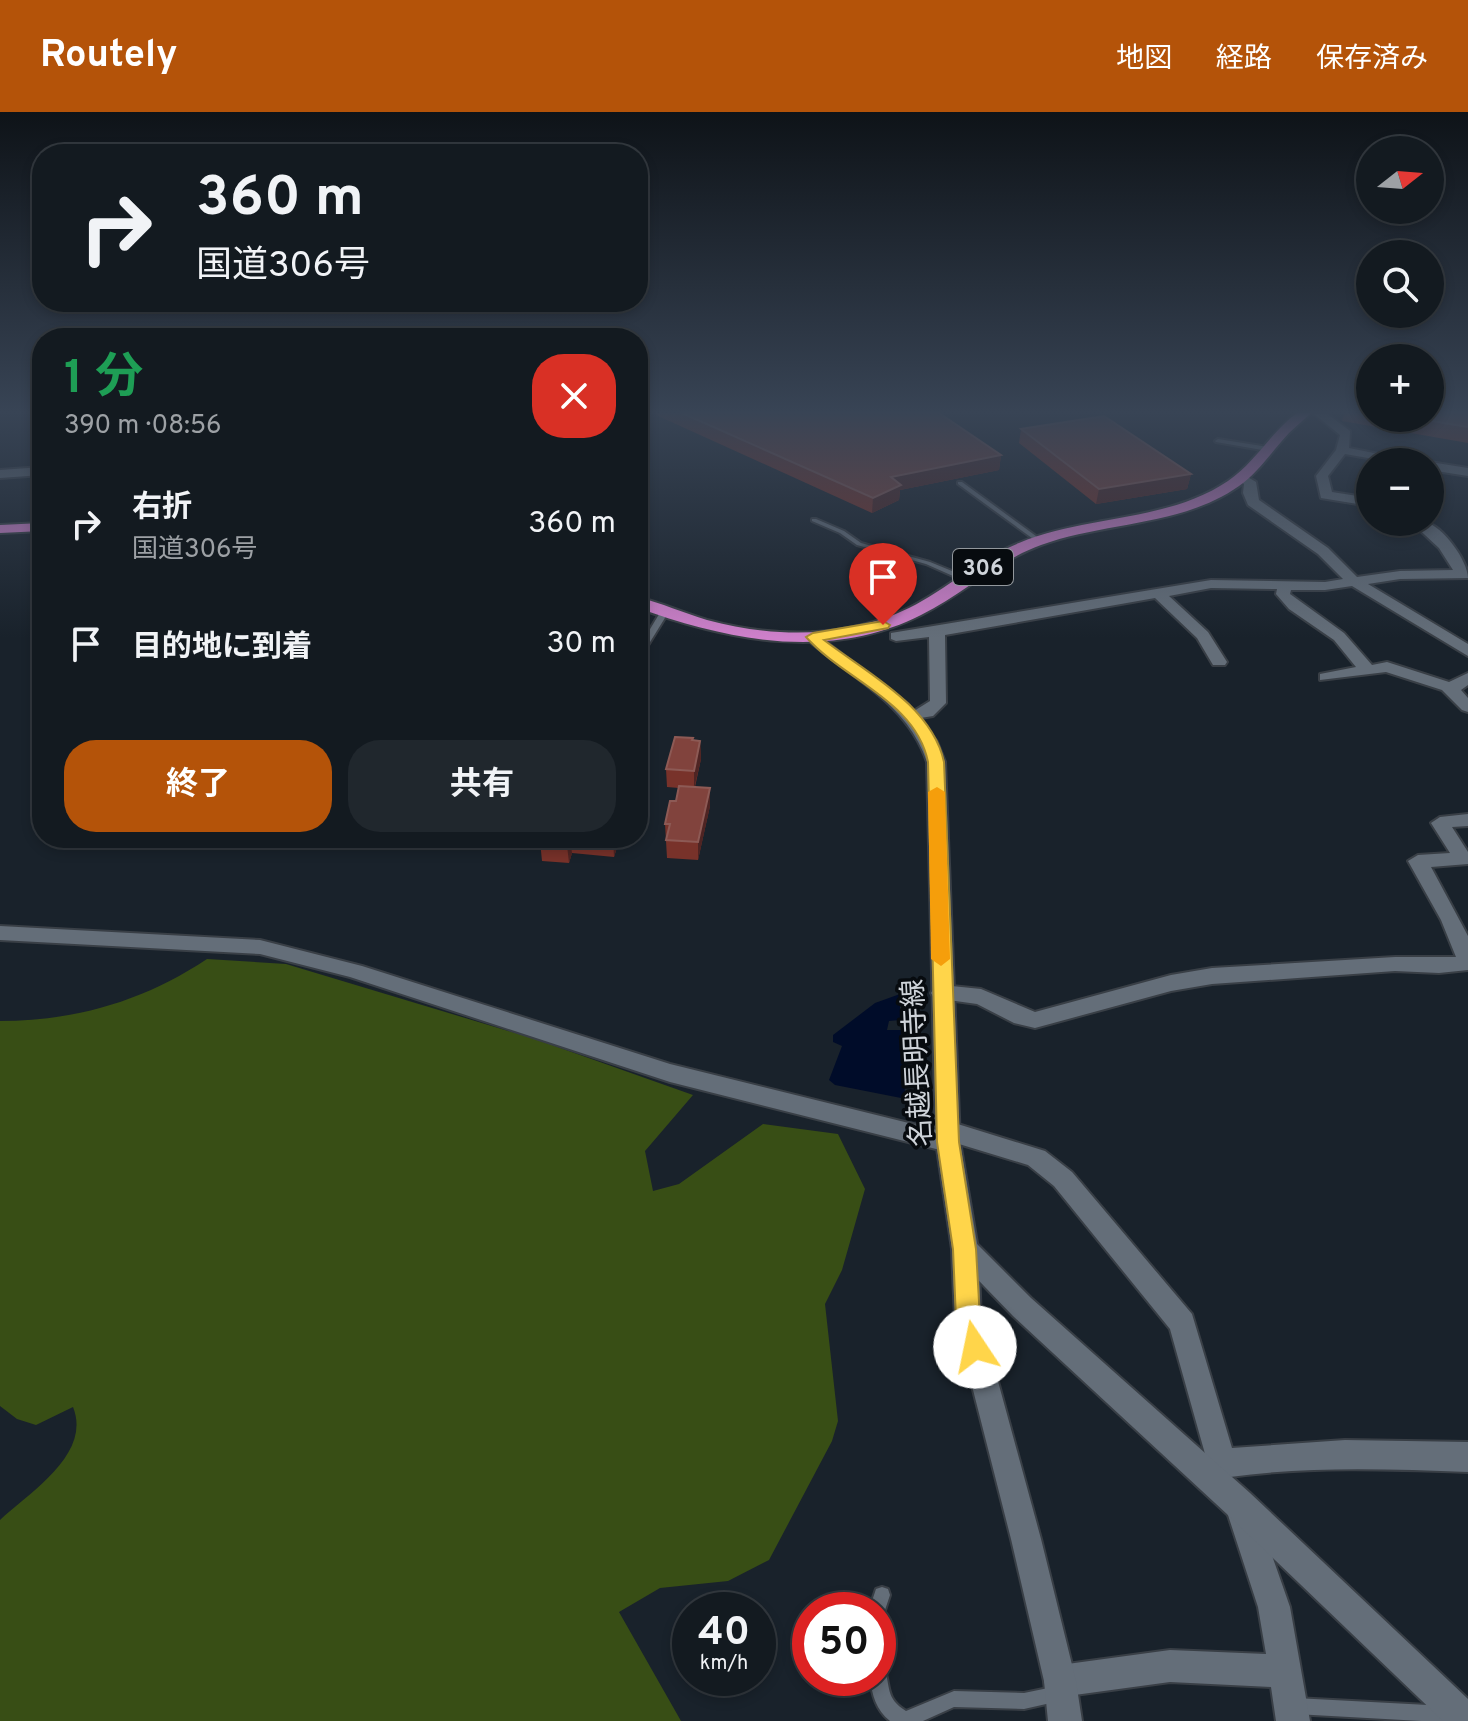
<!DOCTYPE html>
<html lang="ja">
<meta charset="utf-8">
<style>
body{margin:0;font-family:Overpass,"Noto Sans JP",sans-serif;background:#20272d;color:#f1f3f6;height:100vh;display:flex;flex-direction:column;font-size:30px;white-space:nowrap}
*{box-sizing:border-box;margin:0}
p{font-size:26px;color:#9da1a5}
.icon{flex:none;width:44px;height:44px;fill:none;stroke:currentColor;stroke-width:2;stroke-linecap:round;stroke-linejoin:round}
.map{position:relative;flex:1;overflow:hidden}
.drawer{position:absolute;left:32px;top:216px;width:616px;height:520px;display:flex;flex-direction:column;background:#131a20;border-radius:32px;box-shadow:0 4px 12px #0003,0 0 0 2px #32383e}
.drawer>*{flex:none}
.banner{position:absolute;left:32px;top:32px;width:616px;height:168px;border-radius:32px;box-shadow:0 4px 12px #0003,0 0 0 2px #32383e;background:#131a20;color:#f1f3f6;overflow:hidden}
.needle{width:52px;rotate:73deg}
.controls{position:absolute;left:1356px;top:24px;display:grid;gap:16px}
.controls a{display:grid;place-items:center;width:88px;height:88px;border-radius:50%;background:#131a20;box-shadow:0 4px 12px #0003,0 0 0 2px #32383e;font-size:40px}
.speed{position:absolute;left:672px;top:1480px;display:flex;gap:16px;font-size:40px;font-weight:700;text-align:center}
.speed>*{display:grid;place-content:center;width:104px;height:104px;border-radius:50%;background:#131a20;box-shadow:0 4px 12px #0003,0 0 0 2px #32383e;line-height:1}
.speed small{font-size:20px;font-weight:400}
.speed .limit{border:12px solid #d22;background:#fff;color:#111}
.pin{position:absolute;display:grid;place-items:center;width:68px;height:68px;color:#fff;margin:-82px -34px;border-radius:50% 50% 50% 0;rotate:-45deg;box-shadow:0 0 8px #0007}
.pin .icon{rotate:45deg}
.me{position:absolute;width:88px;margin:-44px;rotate:349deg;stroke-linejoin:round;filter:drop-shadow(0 0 6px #0008)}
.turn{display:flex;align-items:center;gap:28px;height:168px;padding:0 32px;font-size:36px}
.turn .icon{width:104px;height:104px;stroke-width:2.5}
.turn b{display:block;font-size:56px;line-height:68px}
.round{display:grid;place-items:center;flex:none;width:84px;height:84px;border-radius:32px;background:#20272d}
.overview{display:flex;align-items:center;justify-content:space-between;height:136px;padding:0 32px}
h1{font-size:48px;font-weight:700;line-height:60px;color:#1e9e55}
.primary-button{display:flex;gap:16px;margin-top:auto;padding:16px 32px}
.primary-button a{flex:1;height:92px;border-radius:32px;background:#b45309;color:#fff;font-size:32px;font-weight:700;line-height:92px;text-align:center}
.primary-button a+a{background:#20272d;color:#f1f3f6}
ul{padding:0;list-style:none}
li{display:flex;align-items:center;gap:24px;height:120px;padding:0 32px}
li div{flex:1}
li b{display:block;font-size:30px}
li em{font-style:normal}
header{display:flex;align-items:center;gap:48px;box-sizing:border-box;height:112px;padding:0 40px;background:#b45309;color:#fff}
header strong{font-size:38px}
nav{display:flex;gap:44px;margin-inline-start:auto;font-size:28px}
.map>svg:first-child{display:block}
</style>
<header>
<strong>Routely</strong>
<nav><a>地図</a><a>経路</a><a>保存済み</a></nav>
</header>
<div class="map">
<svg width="1468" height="1609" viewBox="0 0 1468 1609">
<rect width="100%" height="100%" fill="#19222b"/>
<!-- forest -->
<path fill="#384e15" d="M207,847L286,852L535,927L693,983L645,1039L653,1079L679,1072L763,1012L838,1022L865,1077L842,1158L825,1192L838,1309L832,1329L769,1448L728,1469L660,1476L619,1500L681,1609H0V1408C30,1380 92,1342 73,1295L36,1313L17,1307L0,1294V909C75,909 144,889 207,847Z"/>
<!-- water -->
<path fill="#000c29" d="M900,882V908L889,909L887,918H901L905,981L901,986L835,973L829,968L842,934L833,930V923L875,891Z"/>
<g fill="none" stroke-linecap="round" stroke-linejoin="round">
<!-- service casing -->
<g stroke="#393f46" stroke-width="4">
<path id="service" d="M1218,327L1268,335L1271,337L1268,339L1216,330L1215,329Z
M958,370H962L1040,427V429H1036L958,372Z
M812,407H816L844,419L861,431L930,450L969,466L962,468L926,452L857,433L840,421L812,409Z
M661,499H667L668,501L642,543L638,545V537Z
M882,1475L888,1477L890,1483L883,1504L878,1506V1498H869L876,1477Z
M878,1553L884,1555C891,1575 885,1586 906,1599L954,1579L1024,1581L1058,1574L1064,1576L1066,1582L1064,1588L1024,1597L954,1595L923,1609H890C876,1598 872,1583 870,1566H878Z
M1295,1586L1447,1594L1453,1596L1455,1602L1453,1608L1450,1609H1421L1295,1602L1289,1600L1287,1594L1289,1588Z"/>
</g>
<!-- minor casing -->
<g stroke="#393f46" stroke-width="4">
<path id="minor" d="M1313,301H1326L1350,319L1349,336L1418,350H1391L1345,342L1328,364L1332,380L1370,386V394L1321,386L1316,364L1336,338L1340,323Z
M1430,350L1468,356V364L1430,358Z
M42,355V363L0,366V358Z
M1241,361L1256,370L1259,388L1328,436L1357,465L1400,459L1453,458L1439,436L1411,410C1416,410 1420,409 1425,410C1443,414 1468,449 1468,466L1400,467L1368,472L1468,532V544L1352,474L1325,478H1291L1290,482L1344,521L1372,553L1387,550L1449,570L1468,561V573L1461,578L1468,586V600L1462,598L1442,578L1386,560L1320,568V562L1356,555L1334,528L1289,497L1276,482L1277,477L1211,476L1169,484L1208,520L1227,550L1225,553H1213L1197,526L1155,486L945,523L946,591L933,604L908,608L906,604L930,589L929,525L896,529L891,527V521L1211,468L1325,470L1343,467L1318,442L1248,393L1243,381L1244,372L1235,365Z
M1468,702V714L1452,715L1468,740V752L1431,755L1468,824V858L1439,861L1395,859L1212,872L1171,879L1035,916L1014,911L977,892L934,886L931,881L934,876L942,873L981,877L1035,900L1171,863L1212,856L1395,845H1456L1441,808L1408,749L1418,743L1450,741L1431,711L1440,705Z
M0,814L260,828L362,854L670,952L937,1018L940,1012L948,1009L1045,1039L1072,1060L1192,1202L1232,1336L1345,1328L1468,1330V1360C1389,1357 1309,1354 1230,1365L1222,1378L1212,1383L1202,1378L1197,1368L1207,1349L1170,1217L1054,1074L1028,1053L959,1032L956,1037L948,1040L670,970L350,865L260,842L0,828Z
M1242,1385L1253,1389L1290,1495L1310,1609H1276L1271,1575L1170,1570L1060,1585L1048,1581L1044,1569L1048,1557L1060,1553L1170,1538L1266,1542L1258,1495L1227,1400L1231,1389Z"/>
</g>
<!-- tertiary casing -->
<g stroke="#393f46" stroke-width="4">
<path id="tertiary" d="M965,1126L974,1129L1031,1186L1250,1381L1468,1587V1609H1443L1228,1403L1013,1204L956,1145L952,1137L956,1129Z"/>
</g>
<!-- secondary casing -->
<g stroke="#393f46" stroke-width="4">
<path id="secondary" d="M813,520L908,592L937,630L945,650L960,1030L978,1137L981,1207L1041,1427L1076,1569L1082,1609H1048L1044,1569L1011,1427L955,1207L952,1137L936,1030L927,650C908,592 852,566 808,528L805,525Z"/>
</g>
<!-- trunk casing -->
<g stroke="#393f46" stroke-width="4">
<path id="trunk" d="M1297,301H1311C1304,308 1296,314 1289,321C1272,339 1259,360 1239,374C1183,414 1104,410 1041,433C997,449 963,482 921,503C830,549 730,529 638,496V485C661,491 684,501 707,508C774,526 846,527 909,496C947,477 979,447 1019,431C1085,403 1168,410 1228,369C1255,351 1271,320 1297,301Z
M42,411V419L0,421V413Z"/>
</g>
<!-- service -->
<use href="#service" fill="#646e79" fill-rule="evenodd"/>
<!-- minor -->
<use href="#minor" fill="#646e79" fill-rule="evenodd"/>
<!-- tertiary -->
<use href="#tertiary" fill="#646e79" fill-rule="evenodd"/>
<!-- secondary -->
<use href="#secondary" fill="#646e79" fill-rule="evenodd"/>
<!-- trunk -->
<use href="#trunk" fill="#ce80ca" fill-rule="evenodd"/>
</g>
<!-- wall -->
<path fill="#78322a" d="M656,301H939L1001,343L999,358L900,378L899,388L872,401L656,303Z
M1344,301H1370V306H1430L1468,301V331L1342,309Z
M1021,317L1191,362L1187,377L1096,392L1019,331Z
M693,628L700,629L701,647L695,675L710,694L698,748L667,746L665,712L676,689L679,676L667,675L666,657Z
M512,726H620L614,745L572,741L569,751L542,749L540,729Z"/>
<!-- shaded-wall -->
<path fill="#4e2423" d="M1001,343L999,358L900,378L899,388L872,401L873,386L891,365Z
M1191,362L1187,377L1096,392L1099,377Z
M647,613L648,631L638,664V643Z
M700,629L701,647L694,677V659Z
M710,676V694L698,748V730Z
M569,726H570L572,741L569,751L567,733Z
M613,726H620L614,745Z"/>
<!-- building -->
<path fill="#81433d" stroke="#8d5a55" stroke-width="2" d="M682,301H939L1001,343L891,365L901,373L873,386Z
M1430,301H1468V315L1413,306H1430Z
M1104,304L1191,362L1099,377L1021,317Z
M638,613H647L638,643Z
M675,625L693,626L692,628L700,629L694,659L666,657Z
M679,674L710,676L698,730L666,728L670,712H665L670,689H676Z
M541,726H569L567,733L540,731Z"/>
<!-- sky -->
<linearGradient id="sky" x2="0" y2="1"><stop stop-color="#0e1318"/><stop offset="0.57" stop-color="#384455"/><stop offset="1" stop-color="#384455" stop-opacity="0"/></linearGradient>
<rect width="1468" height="526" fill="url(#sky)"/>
<!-- route -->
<path fill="#ffd54a" stroke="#a68a30" stroke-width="2" d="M883,509L890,513L888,516L824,528C867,561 932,594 944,650L959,1030L976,1137L980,1207L988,1235L984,1243L975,1246L966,1243L956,1207L953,1137L937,1030L928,650C916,589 844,568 806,525L813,521Z"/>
<!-- slow -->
<path fill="#f59e0b" d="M937,675L945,680L950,847L941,854L931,847L928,680Z"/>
<g text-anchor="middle" stroke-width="7" stroke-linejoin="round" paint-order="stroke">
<!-- shield labels -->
<rect fill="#070b0f" stroke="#92979c" stroke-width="2" x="953" y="437" width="60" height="36" rx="6"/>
<g font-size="22" font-weight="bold" fill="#ced3d9">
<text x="983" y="463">306</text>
</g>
<!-- near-street labels -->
<g font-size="28" fill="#ced3d9" stroke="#070b0f">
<text transform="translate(916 951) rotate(-93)" y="10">名越長明寺線</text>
</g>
</g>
</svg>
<div class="controls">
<a><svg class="needle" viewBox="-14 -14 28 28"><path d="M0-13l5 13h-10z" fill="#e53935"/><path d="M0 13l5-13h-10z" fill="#9da1a5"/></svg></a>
<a><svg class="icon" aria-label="search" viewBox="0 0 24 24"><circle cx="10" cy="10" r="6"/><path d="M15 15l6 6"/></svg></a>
<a>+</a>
<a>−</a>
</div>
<div class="speed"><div>40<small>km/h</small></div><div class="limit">50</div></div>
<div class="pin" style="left:883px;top:513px;background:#d93025"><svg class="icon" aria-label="arrive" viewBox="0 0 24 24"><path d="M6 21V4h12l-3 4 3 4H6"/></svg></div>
<svg class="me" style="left:975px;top:1235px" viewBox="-20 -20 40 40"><circle r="19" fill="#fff"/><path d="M0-13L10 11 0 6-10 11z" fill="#ffd54a"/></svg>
<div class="banner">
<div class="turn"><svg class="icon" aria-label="right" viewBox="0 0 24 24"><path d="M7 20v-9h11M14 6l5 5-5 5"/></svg><div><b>360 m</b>国道306号</div></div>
</div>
<section class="drawer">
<div class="overview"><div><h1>1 分</h1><p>390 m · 08:56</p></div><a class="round" style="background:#d93025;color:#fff"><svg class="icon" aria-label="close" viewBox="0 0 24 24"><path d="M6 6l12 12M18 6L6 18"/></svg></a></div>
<ul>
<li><svg class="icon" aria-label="right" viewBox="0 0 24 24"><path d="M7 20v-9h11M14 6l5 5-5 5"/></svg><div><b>右折</b><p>国道306号</p></div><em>360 m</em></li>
<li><svg class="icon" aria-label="arrive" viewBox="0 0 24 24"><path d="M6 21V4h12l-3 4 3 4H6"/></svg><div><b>目的地に到着</b></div><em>30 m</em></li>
</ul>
<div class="primary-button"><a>終了</a><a>共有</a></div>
</section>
</div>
